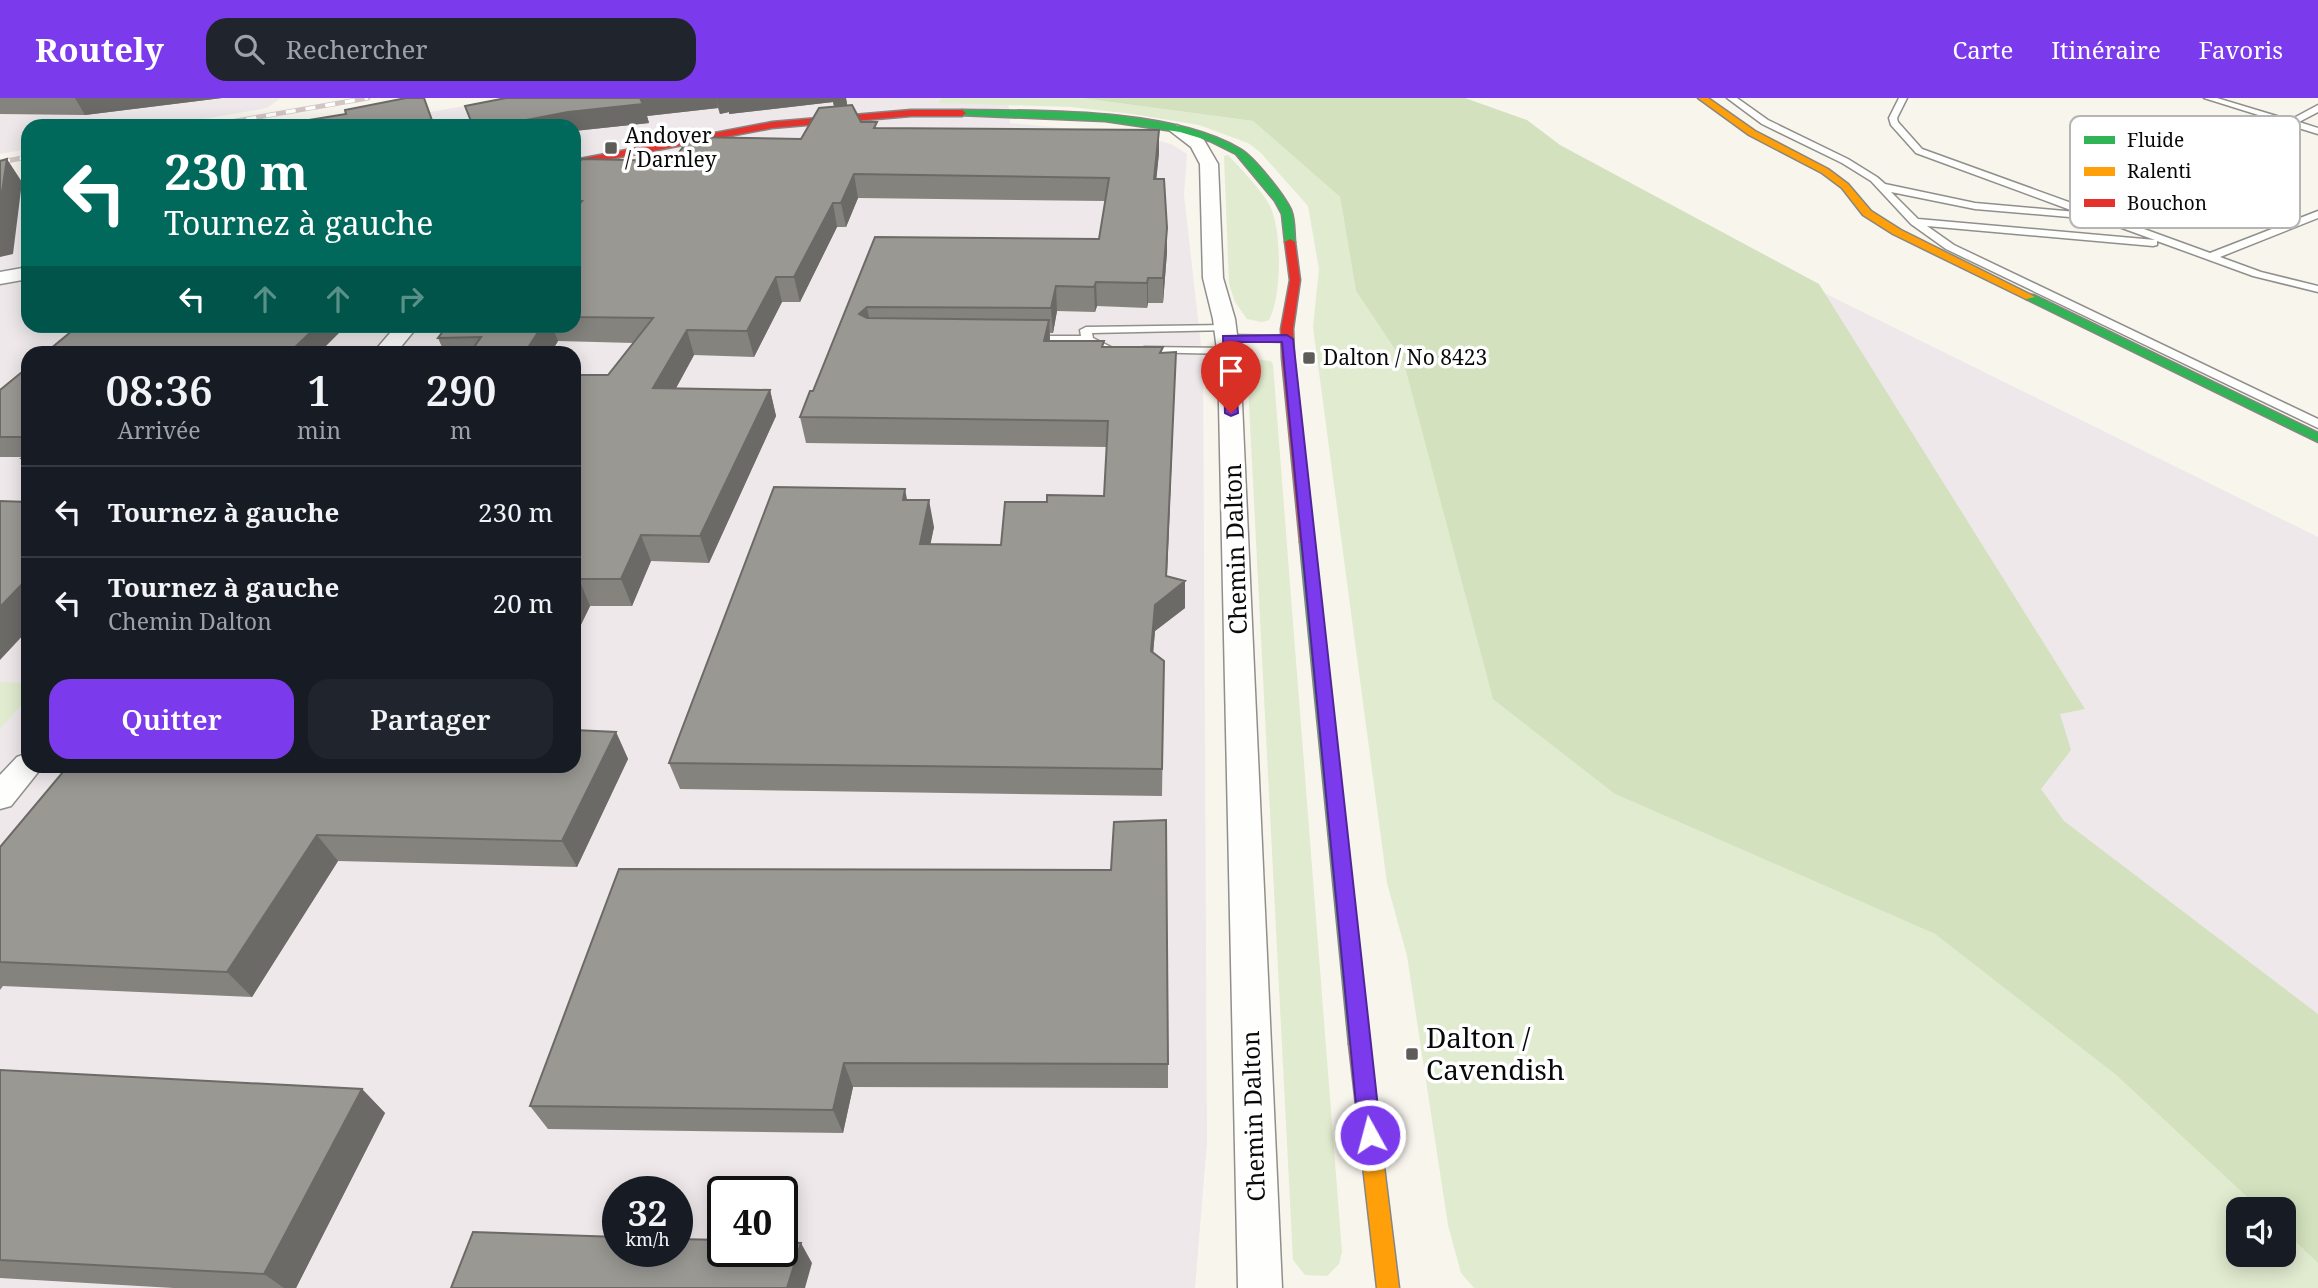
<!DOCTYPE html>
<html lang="fr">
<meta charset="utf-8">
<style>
body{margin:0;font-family:"Noto Serif",serif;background:#20242c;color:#f1f3f6;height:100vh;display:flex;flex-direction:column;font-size:26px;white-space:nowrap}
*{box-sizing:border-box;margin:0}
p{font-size:23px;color:#9ea1a6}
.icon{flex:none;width:38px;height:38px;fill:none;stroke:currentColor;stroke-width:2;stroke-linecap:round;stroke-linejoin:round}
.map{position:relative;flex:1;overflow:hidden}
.sheet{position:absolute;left:21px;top:248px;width:560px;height:427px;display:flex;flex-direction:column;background:#171b24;border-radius:21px;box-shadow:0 4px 18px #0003}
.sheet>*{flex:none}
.hud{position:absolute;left:21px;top:21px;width:560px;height:214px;border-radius:21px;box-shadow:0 4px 18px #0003;background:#00695c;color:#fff;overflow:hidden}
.tools{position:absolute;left:2226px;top:1099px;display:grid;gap:14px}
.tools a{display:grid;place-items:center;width:70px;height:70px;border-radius:14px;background:#171b24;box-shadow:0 4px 18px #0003;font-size:35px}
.speed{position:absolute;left:602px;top:1078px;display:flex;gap:14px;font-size:35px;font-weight:700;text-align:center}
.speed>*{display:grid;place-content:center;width:91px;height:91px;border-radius:50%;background:#171b24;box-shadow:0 4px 18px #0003;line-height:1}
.speed small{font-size:18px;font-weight:400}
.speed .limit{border:4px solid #111;border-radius:10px;background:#fff;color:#111}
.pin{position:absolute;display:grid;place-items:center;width:60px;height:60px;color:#fff;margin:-72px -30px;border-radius:50% 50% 50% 0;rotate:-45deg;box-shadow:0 0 7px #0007}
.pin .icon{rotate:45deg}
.me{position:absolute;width:77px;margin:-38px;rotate:353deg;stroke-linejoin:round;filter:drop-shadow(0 0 5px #0008)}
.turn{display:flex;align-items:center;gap:24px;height:147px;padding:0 28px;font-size:32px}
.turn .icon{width:91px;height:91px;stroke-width:2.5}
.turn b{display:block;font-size:49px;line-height:60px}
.lanes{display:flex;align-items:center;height:66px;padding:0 28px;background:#0003;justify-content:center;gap:35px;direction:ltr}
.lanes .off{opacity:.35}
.eta{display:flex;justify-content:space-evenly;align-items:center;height:119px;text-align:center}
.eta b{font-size:42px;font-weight:600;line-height:49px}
.button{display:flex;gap:14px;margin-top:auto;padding:14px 28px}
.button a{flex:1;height:80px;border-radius:21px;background:#7c3aed;color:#fff;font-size:28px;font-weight:600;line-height:80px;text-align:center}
.button a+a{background:#20242c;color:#f1f3f6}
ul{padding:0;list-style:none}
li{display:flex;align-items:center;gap:21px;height:91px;padding:0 28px;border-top:2px solid #363941}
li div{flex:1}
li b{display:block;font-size:26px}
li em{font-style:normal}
header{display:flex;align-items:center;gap:42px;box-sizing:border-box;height:98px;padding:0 35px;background:#7c3aed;color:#fff}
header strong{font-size:33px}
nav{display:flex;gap:38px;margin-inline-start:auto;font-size:24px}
.search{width:490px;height:63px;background:#20242c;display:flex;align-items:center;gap:18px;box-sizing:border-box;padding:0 24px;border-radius:21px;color:#9ea1a6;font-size:26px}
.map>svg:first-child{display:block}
</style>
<header>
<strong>Routely</strong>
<div class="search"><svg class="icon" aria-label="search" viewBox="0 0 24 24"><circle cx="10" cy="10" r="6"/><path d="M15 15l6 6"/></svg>Rechercher</div>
<nav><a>Carte</a><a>Itinéraire</a><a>Favoris</a></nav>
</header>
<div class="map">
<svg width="2318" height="1190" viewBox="0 0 2318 1190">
<rect width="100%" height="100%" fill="#f8f5ed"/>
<!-- industrial -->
<path fill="#eee8ea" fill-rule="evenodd" d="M0,0H281L267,10L163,28H28V51L0,56Z
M512,0H1008L1010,25L1135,37L1171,46L1187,56L1184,97L1203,265L1207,1044L1195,1190H0V88L28,83V228H574V28H349ZM28,256H574V668H28ZM618,1094H677V1153H618ZM723,1094H782V1153H723Z
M1804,185L2318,439V927L2048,732Z"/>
<!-- green -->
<path fill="#e1ebcf" d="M942,0H1081L1253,23L1340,99L1356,193L1404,265L1615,696L1935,836L2116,977L2260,1111H2238V1157H2284V1133L2318,1165V1190H1474L1461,1175L1448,1127L1407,858L1387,785L1313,229L1319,171L1308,108L1260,54L1248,45L1199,27L1132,16L1071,9L938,5Z
M1228,57C1242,72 1260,90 1270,108C1282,132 1282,199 1269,222L1262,224L1247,221L1235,204L1229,186L1224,58Z
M1253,261L1271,263L1273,267L1342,1154L1339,1166L1327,1178L1305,1177L1293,1162L1247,268Z
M0,584L28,585V599L0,631Z"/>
<!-- forest -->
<path fill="#d3e1be" d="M1081,0H1465L1527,22L1560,47L1819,186L2085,611L2060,616L2071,652L2041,691L2064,723L2318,916V1165L2284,1133V1111H2260L2116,977L1935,836L1615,696L1493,601L1404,265L1356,193L1340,99L1253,23Z"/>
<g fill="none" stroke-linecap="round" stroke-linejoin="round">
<!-- lane casing -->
<g stroke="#918f8c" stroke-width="3">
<path id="lane" d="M1727,0H1737L1768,22L1848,61L1877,79L1885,86L1975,105L2076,114L1916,55L1891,27L1889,20L1899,0H1907L1897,20L1898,24L1922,51L2113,120L2284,25L2204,0H2217L2290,22L2318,7V14L2299,24L2318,30V36L2292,28L2122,123L2210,155L2318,113V120L2220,159L2261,174L2318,188V194L2253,178L2157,143V147L2153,148L1927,128L1954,147L2318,321V330L1946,151L1911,126L1871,83L1842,65L1762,26ZM1891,94L1975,111L2081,120L2086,117L2155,142L1918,121Z
M1226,227L1230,228V232L1092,235L1093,240L1111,249L1113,251L1107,254L1085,245L1030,244L1024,241L1030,238H1081L1080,232L1086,229Z
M1227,237L1287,238L1293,241L1287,244L1223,242V238Z
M1144,249L1229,250L1235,253L1229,256L1140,254L1138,252Z"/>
</g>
<!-- street casing -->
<g stroke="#918f8c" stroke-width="3">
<path id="street" d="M1177,27L1204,42L1218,66L1223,180L1235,221L1240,260L1282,1190H1238L1218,260L1213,221L1203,180L1200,66L1191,49L1169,32Z
M28,169V181L0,186V174Z
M396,228H418L395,256H372Z
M28,655V668H43L11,708L0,711V677L17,659Z"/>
</g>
<!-- fast casing -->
<g stroke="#878682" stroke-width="3">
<path id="fast" d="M962,12C1042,13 1170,10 1240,51C1254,59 1284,97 1291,112C1295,122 1294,134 1295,144L1290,147L1285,144L1282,116L1275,103L1236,56L1210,43L1180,34L1105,23L959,17L958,15Z
M2026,197H2034L2318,335V344L2026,201Z
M1307,440L1314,444L1369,946L1366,952L1359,955L1352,952L1349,946L1300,444Z"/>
</g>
<!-- slow casing -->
<g stroke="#878682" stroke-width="3">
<path id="slow" d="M1698,0H1708L1755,33L1828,71L1848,86L1871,113L1901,132L2035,199L2026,201L1893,136L1863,117L1842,90L1822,75L1749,37Z
M1359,937L1366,940L1369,946L1399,1190H1377L1349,946L1352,940Z"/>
</g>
<!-- jam casing -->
<g stroke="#878682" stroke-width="3">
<path id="jam" d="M911,12H962L966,15L962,18H911L772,30L574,68V62L772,24Z
M1290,141L1295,144L1300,182L1293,231L1294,260L1314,444L1307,448L1300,444L1282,260L1281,231L1290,182L1285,144Z"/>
</g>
<!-- lane -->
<use href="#lane" fill="#fefefc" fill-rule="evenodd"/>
<!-- street -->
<use href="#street" fill="#fefefc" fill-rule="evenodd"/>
<!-- fast -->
<use href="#fast" fill="#30b455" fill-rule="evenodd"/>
<!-- slow -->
<use href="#slow" fill="#ff9f0a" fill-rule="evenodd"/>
<!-- jam -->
<use href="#jam" fill="#e5322d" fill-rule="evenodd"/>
<!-- rail casing -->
<g stroke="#d3c5c5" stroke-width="5">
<path id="rail" d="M207,28L368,0
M0,64L28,59"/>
</g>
<!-- rail -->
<use href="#rail" stroke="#fff" stroke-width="3.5" stroke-dasharray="10" stroke-linecap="butt"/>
</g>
<!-- wall -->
<path fill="#84837e" d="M0,0H222L85,17L0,16Z
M504,0H846L847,7L861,24L878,30L1159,55L1156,81L1167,154L1163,205H1148L1147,210L1097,208L1095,214L1057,213L1053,235H1050V243L1163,255L1175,280L1167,478L1185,483V510L1155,533L1153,555L1164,563L1162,698L680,691L669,665L907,402L934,429L930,446L1001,447L1047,404L1104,398L1107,349L806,345L800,319L813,293L875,139L1099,141L1105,103L858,100L846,129H837L800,204H782L754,259L694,257L676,290L770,292L776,318L709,465L651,463L632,508H590L576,537H574V277H608L634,245L558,243L550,256H445L438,240L447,228H574V71L673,63L801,41L834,8L833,4L729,16V14L720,16L718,10L647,18L649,25L574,33V28H472L465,8Z
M28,269V368L22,360L23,359H0V292Z
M616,634L628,661L577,769L338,763L252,899L3,888L0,892V749Z
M619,771L1168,966V990L853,989L843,1035L548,1031L530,1008Z
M0,972L362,991L385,1015L296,1190H174L0,1180Z"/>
<!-- shaded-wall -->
<path fill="#6c6a67" d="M75,0H222L85,17Z
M639,0H716L718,10L647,18L649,25L574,33V28H495Z
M716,0H846L848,11L835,12L833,4L729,16V14L720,16Z
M1159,32V55L1154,105V81Z
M7,61L22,84L13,156L0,159V107Z
M854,76L858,100L846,129L841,105Z
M833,105L837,129L800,204L794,179Z
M1167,130V154L1163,205V180Z
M776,179L782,204L754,259L747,233Z
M1148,180V205L1147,210V185Z
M1096,184L1097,208L1095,214L1094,189Z
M1056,188L1057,213L1053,235L1051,210Z
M867,209L872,234L859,216Z
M1049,222L1050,247L1044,243Z
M317,228H346L318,256H288Z
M542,228H552L558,243L550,256H524Z
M687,232L694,257L662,316L653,290Z
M1176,254L1166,498L1185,483V510L1155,533L1151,580V553L1155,507L1166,478Z
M770,292L776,318L709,465L700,438Z
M905,391L910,417L903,402Z
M929,402L934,429L925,473L920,446Z
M641,437L651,463L632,508L621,481Z
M28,480V532L0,562V509Z
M579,481L590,508L576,537L574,533V490Z
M616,634L628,661L577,769L562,743Z
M317,737L338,763L252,899L227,874Z
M844,965L853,989L843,1035L833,1012Z
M362,991L385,1015L296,1190H284L264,1176Z
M801,1145L812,1165L805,1190H787Z"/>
<!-- building -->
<path fill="#9a9893" stroke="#6c6a67" stroke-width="2" d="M406,0H424L434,28H272L346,16L345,12Z
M506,0H640L643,6L568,14L495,28H473L465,8Z
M852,7L861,24H877L874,30L1159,32L1154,81H1164L1167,130L1163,180H1148L1147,185L1096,184L1094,189L1056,188L1051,210L867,209L859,216L867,220L1049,222L1044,243H1104L1102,249H1163L1160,255L1176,254L1166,478L1185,483L1155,507L1151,553L1164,563L1162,671L669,665L774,389L905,391L903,402H929L920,446L1001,447L1005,404H1047V397L1104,398L1108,323L800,319L810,293H813L875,139L1099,141L1109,80L854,76L841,105H833L794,179H776L747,233L687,232L653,290L770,292L700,438L641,437L621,481H579L574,490V277H608L653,220L574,219V113L582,103H574V71L582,61L673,63L690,39L801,41L819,10Z
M7,61L0,107V63Z
M78,228H317L288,256H44Z
M447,228H542L524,256H469L481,239L438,240Z
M28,269V339H0V292Z
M28,355V360H22Z
M0,403L28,404V456L25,457L28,462V480L0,509Z
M574,632L616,634L562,743L317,737L227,874L0,864V749L68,668H574Z
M1166,722L1168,966L844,965L833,1012L530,1008L619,771L1111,772L1114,724Z
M0,972L362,991L264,1176L0,1162Z
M473,1134L618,1139V1153H677V1141L723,1142V1153H782V1144L801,1145L787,1190H451Z"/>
<!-- route -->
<path fill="#7c3aed" stroke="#51269a" stroke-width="2" d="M1287,237L1293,241L1381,1037L1377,1044L1370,1047L1362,1044L1359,1037L1282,244H1233L1238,315L1231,318L1225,315L1223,238Z"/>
<!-- markers -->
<g fill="#5d5c59" stroke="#fff" stroke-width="2.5">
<rect x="604" y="43" width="14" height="14" rx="3.5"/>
<rect x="1302" y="253" width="14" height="14" rx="3.5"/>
<rect x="1405" y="949" width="14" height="14" rx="3.5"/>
</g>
<g text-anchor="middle" stroke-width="7" stroke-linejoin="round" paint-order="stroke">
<!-- far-poi labels -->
<g font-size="21" fill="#090909" stroke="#fff" text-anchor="start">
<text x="625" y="45">Andover<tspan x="625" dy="24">/ Darnley</tspan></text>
<text x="1323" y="267">Dalton / No 8423</text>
</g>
<!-- street labels -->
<g font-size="24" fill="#090909" stroke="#fff">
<text transform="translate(1236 451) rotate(-92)" y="8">Chemin Dalton</text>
<text transform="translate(1254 1018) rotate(-92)" y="8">Chemin Dalton</text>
</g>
<!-- near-poi labels -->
<g font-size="28" fill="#090909" stroke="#fff" text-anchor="start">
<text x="1426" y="950">Dalton /<tspan x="1426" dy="32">Cavendish</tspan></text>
</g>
</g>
<!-- legend -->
<rect x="2070" y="18" width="230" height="112" rx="10" fill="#fff" stroke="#b5b5b5" stroke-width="2"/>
<rect x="2084" y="38" width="31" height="8" fill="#30b455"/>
<rect x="2084" y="69" width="31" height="9" fill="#ff9f0a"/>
<rect x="2084" y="101" width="31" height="8" fill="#e5322d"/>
<g font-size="19" fill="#090909">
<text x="2127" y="49">Fluide</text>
<text x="2127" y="80">Ralenti</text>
<text x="2127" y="112">Bouchon</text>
</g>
</svg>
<div class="tools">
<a><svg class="icon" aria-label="sound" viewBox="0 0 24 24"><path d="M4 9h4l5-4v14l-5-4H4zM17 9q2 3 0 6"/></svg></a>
</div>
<div class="speed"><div>32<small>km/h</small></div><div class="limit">40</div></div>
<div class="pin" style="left:1231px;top:315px;background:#d93025"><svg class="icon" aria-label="arrive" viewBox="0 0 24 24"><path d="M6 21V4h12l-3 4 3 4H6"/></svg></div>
<svg class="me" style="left:1370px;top:1037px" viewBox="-20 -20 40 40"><circle r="17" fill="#7c3aed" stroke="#fff" stroke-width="3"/><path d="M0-11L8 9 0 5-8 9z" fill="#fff"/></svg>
<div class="hud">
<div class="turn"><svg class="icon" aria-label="left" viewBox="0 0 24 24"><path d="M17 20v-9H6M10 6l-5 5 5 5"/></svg><div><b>230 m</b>Tournez à gauche</div></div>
<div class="lanes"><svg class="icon" aria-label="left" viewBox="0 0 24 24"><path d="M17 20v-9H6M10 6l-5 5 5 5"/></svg><svg class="icon off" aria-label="ahead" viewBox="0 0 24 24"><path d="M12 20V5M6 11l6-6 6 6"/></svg><svg class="icon off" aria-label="ahead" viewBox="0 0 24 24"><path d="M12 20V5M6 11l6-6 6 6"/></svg><svg class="icon off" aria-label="right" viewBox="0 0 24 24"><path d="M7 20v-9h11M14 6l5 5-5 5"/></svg></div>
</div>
<section class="sheet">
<div class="eta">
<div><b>08:36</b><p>Arrivée</p></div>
<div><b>1</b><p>min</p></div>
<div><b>290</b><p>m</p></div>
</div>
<ul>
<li><svg class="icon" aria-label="left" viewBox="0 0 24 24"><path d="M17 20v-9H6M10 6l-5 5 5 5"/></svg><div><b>Tournez à gauche</b></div><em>230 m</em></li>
<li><svg class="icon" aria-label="left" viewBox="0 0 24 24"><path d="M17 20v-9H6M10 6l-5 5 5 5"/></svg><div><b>Tournez à gauche</b><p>Chemin Dalton</p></div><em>20 m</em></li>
</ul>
<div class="button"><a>Quitter</a><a>Partager</a></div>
</section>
</div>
